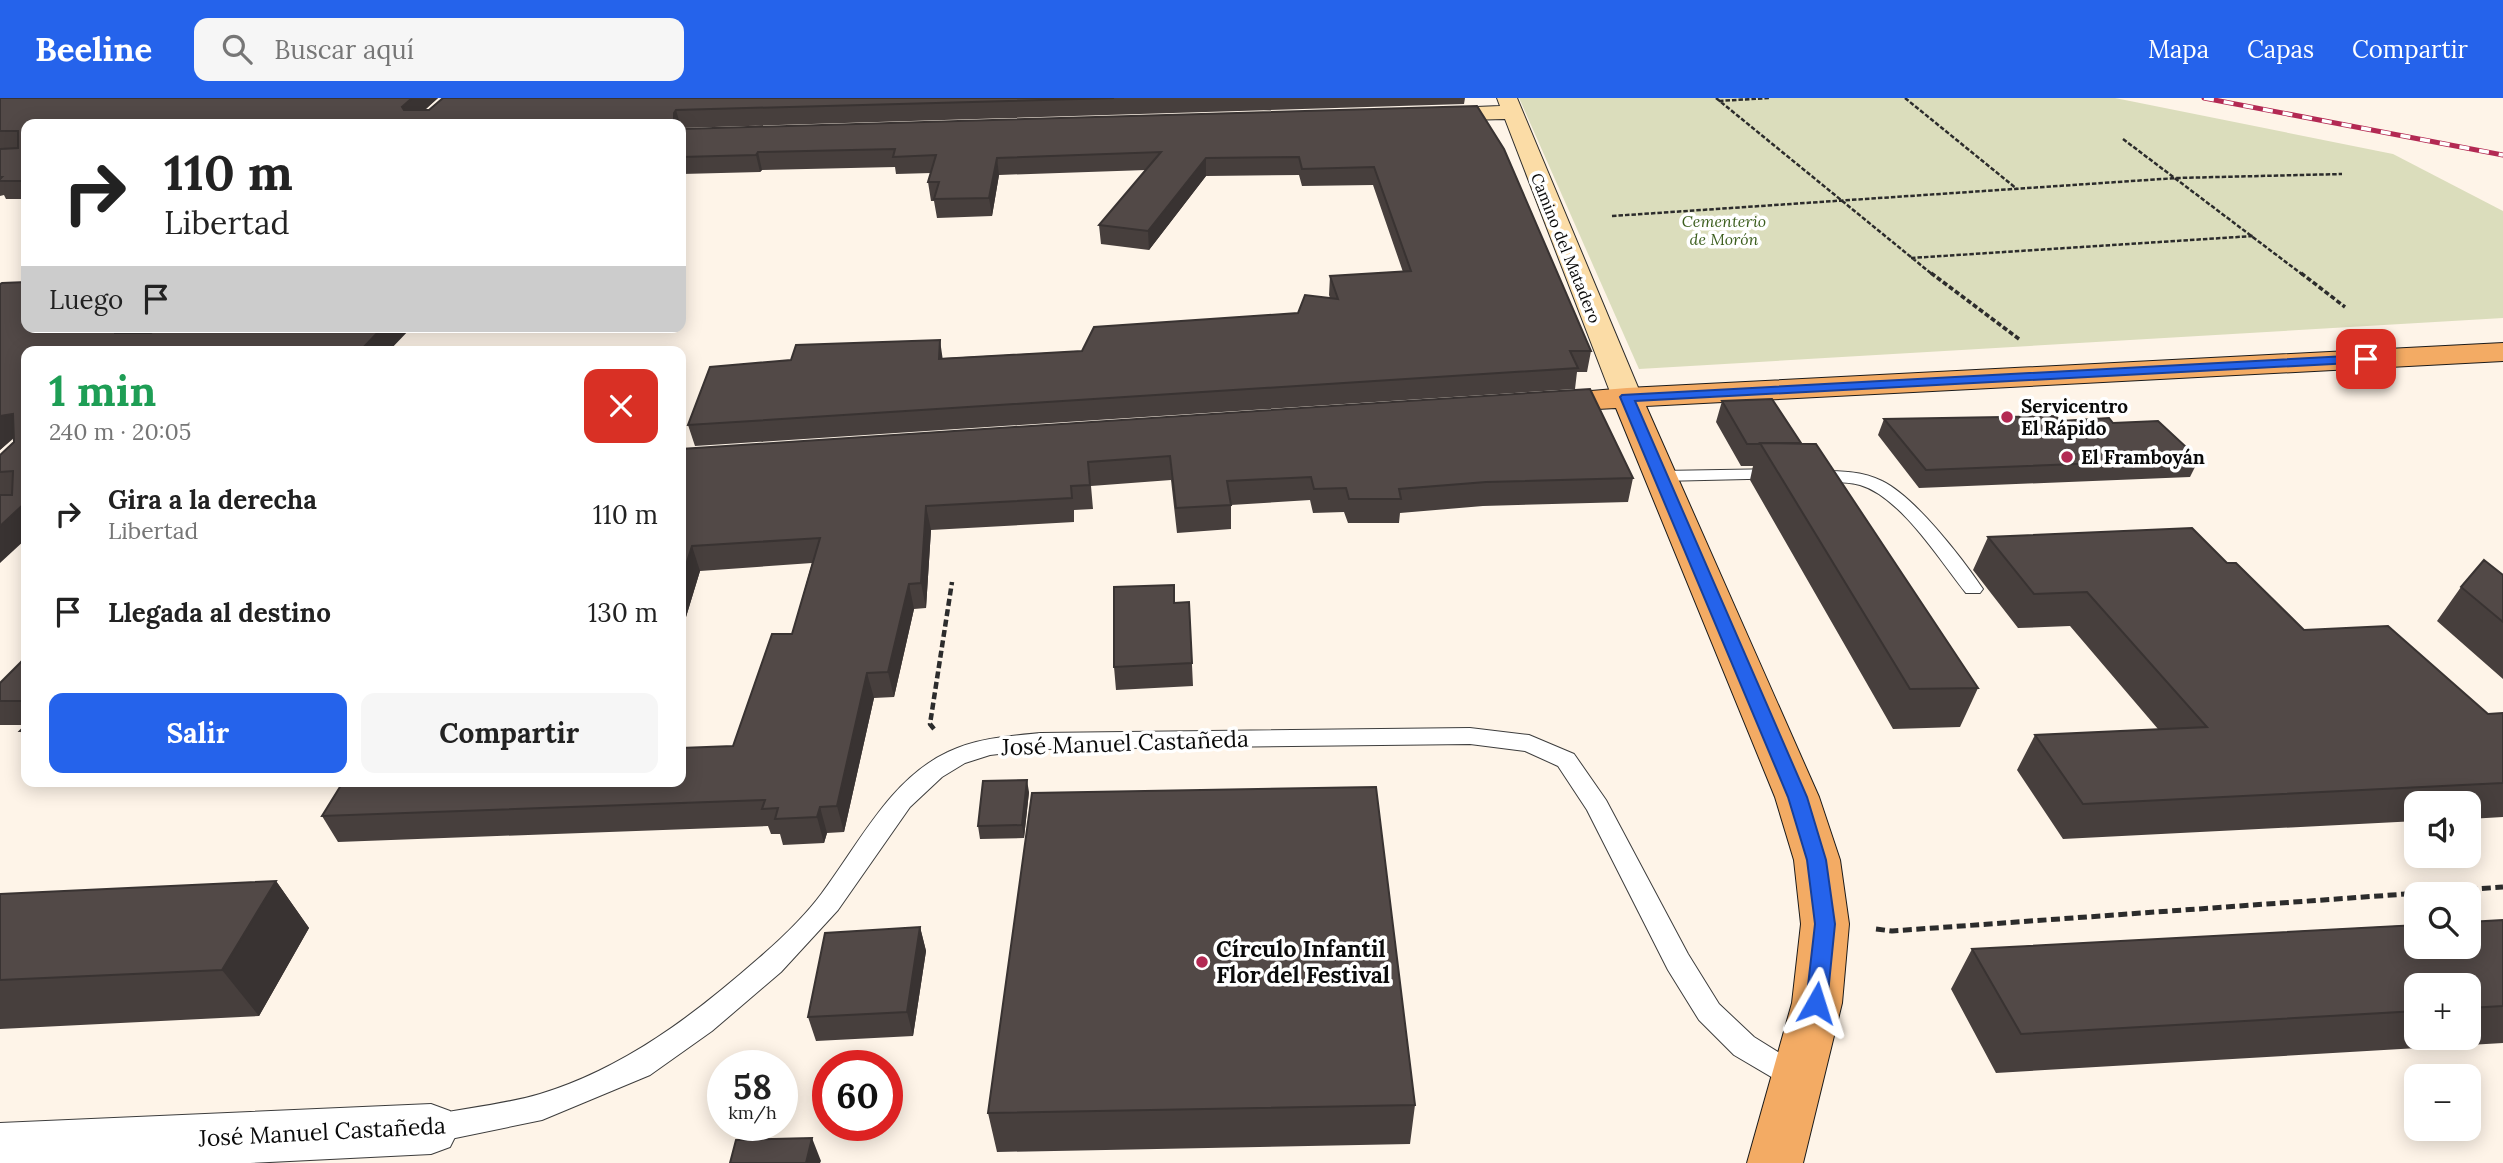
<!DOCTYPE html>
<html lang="es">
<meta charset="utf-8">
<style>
body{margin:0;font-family:Lora,serif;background:#f6f6f6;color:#222;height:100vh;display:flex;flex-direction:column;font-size:26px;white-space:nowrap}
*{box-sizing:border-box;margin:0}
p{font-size:23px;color:#767676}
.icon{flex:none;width:38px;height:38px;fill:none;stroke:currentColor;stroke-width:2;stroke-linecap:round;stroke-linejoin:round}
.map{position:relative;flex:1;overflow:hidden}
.drawer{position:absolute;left:21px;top:248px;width:665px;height:441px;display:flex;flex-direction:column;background:#fff;border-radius:14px;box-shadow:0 4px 18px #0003}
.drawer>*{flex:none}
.hud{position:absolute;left:21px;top:21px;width:665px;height:214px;border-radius:14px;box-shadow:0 4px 18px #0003;background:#fff;color:#222;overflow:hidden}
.tools{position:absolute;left:2404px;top:693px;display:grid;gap:14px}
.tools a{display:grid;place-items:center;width:77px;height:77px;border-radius:14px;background:#fff;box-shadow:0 4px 18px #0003;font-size:35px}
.speed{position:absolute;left:707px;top:952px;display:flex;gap:14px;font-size:35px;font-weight:700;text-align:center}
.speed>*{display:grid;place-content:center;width:91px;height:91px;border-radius:50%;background:#fff;box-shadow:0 4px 18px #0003;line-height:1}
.speed small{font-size:18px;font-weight:400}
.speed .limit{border:10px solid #d22;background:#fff;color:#111}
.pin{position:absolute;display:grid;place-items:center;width:60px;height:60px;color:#fff;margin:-30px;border-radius:14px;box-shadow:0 4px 10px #0006}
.me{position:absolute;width:77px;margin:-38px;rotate:6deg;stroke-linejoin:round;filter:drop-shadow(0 0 5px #0008)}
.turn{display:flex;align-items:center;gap:24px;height:147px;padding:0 28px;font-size:32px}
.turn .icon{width:91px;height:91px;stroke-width:2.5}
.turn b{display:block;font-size:49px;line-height:60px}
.then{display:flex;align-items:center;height:66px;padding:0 28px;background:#0003;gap:14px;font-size:26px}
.round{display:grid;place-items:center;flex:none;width:74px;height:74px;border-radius:14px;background:#f6f6f6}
.headline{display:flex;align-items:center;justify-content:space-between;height:119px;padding:0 28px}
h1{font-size:42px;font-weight:700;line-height:52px;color:#1e9e55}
.cta{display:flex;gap:14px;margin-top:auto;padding:14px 28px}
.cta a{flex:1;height:80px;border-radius:14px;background:#2563eb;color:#fff;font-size:28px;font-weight:700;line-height:80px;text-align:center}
.cta a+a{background:#f6f6f6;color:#222}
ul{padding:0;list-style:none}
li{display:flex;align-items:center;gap:21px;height:98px;padding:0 28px}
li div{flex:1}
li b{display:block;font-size:26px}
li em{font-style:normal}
header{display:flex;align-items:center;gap:42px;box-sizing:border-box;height:98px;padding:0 35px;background:#2563eb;color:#fff}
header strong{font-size:33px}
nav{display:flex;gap:38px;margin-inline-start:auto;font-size:24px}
.search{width:490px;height:63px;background:#f6f6f6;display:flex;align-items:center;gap:18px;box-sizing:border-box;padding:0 24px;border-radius:14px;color:#767676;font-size:26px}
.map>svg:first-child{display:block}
</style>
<header>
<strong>Beeline</strong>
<div class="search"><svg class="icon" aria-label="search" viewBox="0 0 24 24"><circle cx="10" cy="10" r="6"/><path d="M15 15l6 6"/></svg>Buscar aquí</div>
<nav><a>Mapa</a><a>Capas</a><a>Compartir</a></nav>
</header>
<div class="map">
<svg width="2503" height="1065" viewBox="0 0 2503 1065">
<rect width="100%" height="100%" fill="#fef4e8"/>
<!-- cemetery -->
<path fill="#dbddbc" d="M1519,0H2115L2393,56L2503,113V220L1639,271Z"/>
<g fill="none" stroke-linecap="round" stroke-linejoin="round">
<!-- lane casing -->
<g stroke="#3d3d3d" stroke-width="2">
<path id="lane" d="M1780,371L1786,372L1789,376L1786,380L1661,383L1652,378L1661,373Z
M1812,373C1835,373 1861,372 1882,383C1915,399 1962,460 1983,491L1980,495H1966C1940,463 1901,399 1860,387C1842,382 1823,386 1806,382L1803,378Z
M1470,630L1529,637L1574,656L1606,702L1688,856L1719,906L1754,939L1807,972L1812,981L1807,990L1797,994L1734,957L1699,922L1668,872L1587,712L1558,668L1525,653L1470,646L1041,651L990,657L965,665L942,679L910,709L838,812L781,874L712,933L650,977L542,1022L431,1045L420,1041L416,1031L420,1021L431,1017C467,1010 506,1006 540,996C625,970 694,917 759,860C781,841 805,818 822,795C859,746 890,681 948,654C976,640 1010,638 1041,635Z"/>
</g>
<!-- street casing -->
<g stroke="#3d3d3d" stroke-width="2">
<path id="street" d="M431,1006L450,1013L459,1031L450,1049L431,1056L250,1065H0V1025Z"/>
</g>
<!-- secondary casing -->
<g stroke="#2c2c2c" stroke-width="2">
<path id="secondary" d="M1497,0H1517L1642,299L1638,306L1627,308L1616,306L1612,299L1505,21L1428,23L1420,22L1417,17L1420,12L1428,11L1500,8Z"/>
</g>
<!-- primary casing -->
<g stroke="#1b1b1b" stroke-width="2">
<path id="primary" d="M2503,245V263L1646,308L1819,699L1840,762L1849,826L1842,905L1803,1065H1747L1792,905L1801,826L1794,762L1775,699L1616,310L1542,314L1531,312L1527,305L1531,298L1627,290Z"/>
</g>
<!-- path-far3 -->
<path stroke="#2c2c2c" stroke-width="2.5" stroke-dasharray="4.5 2" stroke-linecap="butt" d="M1716,0L1933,177
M1905,0L2017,91
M1719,3L1769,0
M2123,41L2303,177
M1612,118L2177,80L2342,76
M1911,160L2253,138"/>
<!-- path-far2 -->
<path stroke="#2c2c2c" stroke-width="3.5" stroke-dasharray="5 2.5" stroke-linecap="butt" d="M1931,175L2019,241
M2301,175L2345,209"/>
<!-- path-far1 -->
<path stroke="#2c2c2c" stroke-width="4.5" stroke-dasharray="7 3.5" stroke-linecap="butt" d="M934,631L930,626L952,484"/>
<!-- path -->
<path stroke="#2c2c2c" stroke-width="5" stroke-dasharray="9 4.5" stroke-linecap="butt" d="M1876,831L1892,833L2503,789"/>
<!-- lane -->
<use href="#lane" fill="#fff" fill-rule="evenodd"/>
<!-- street -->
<use href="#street" fill="#fff" fill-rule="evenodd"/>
<!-- secondary -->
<use href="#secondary" fill="#fbdca6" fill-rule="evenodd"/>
<!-- primary -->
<use href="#primary" fill="#f3ab64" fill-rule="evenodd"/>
<!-- rail casing -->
<g stroke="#b32953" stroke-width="5">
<path id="rail" d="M2204,0L2503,57"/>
</g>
<!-- rail -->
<use href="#rail" stroke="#fff" stroke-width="3.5" stroke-dasharray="10" stroke-linecap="butt"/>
</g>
<!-- wall -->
<path fill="#473f3d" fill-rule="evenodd" d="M0,0H438L425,12H429L443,0H1465L1464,6L681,30V26H26V101H6L4,97L0,98Z
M1477,8L1591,253L1587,274H1577L1575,291L695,348L688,327L943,260L1082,253L1298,215L1330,200L1329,197L1330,178L1403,174L1373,87L1302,88L1299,77L1206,78L1149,152L1101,146L1099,127L1146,72L999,77L992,118L937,120L934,103H931L928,84L931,75L896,76L895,69L762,72L760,74L682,76L681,73V31Z
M26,229H152L145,235L412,229L26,254V441L0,397V357L14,344V340L0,352Z
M1590,291L1633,380L1628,404L1483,408L1400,415L1399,425H1348L1344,414L1313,415L1310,402L1231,407V431L1177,435L1171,382L1091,388L1093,411L1074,412V424L931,432L926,510L914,511L894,599L874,600L844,734L827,735L824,745L783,747L780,736H771L768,728L338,744L322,718L733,648L792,536L812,465L700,473L686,519H681V351Z
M1722,303L1801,345L1978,590L1960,629L1893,631L1750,382L1753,368H1741L1716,324Z
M1884,321L2060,323L2113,325L2199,361L2190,379L1919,390L1878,337Z
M1988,439L2227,465L2304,532L2488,616L2503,615V719L2469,721V705H2417V723L2063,741L2017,672L2035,637L2158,631L2070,528L2018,530L1973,472Z
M2503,477V581L2437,523L2461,489Z
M1189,504L1193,588L1116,592L1114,569L1174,505Z
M26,559V627H0V585Z
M26,627V641L20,633Z
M1029,694L1024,740L980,741L978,728Z
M276,783L309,830L259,918L0,931V796Z
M2503,822V945L1996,975L1951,891L1972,851ZM2417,887H2469V940H2417Z
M920,829L926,853L913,938L816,943L808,919Z
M1415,1007L1410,1046L997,1054L988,1015Z"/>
<!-- shaded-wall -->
<path fill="#393332" d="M412,0H438L408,26L402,9Z
M676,12L680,26H674V15Z
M758,54L762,72L760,74L756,57Z
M997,60L999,77L992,118L989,100Z
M1206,60V78L1149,152L1148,133Z
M118,229H152L127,252L115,235V232Z
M383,229H412L388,254H359Z
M940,242L943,263L939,261Z
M13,316L14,339L0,352V318Z
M26,404V441L0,465V428Z
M926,408L931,432L926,510L921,485Z
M692,448L700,473L686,519L681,504V483Z
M909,486L914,511L894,599L888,574Z
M867,575L874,600L844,734L837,708Z
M1027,682L1029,694L1024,740L1022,727Z
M820,709L827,735L824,745L817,719Z
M276,783L309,830L259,918L222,872Z
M920,829L926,853L913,938L907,914Z
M812,1040L821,1063L820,1065H806Z"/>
<!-- building -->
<path fill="#524947" stroke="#393332" stroke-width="2" d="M0,0H412L402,9L404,12H429L443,0H1114L676,12L674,15V26H26V83H0V81L2,79H0V51L18,50V33H0Z
M1477,8L1504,51L1591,253H1570L1578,270L688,327L710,269L791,262L796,247L940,242L939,261L1082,253L1094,229L1298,215L1305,197L1338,201L1330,178L1411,173L1374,69L1302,71L1299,59L1206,60L1148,133L1099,127L1161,54L997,60L989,100L934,101L939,84H928L936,57L893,59L895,51L758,54L756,57L681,59V31Z
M26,184V229H118L115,232V235H151L158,229H383L359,254H26V404L0,428V397H12L13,373L0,374V357L14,344L13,316L0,318V186L2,185Z
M1590,291L1633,380L1486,384L1399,391L1401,401H1349L1346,390L1314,391L1311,379L1227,383L1231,407L1176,410L1170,358L1088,364L1090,387L1071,388L1072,400L926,408L921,485L909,486L888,574L867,575L837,708L820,709L817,719L775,721L778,710L762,711L765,702L322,718L343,684H681V650L733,648L772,536H792L820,440L692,448L681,483V351Z
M1772,301L1801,345H1760V346H1747L1722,303Z
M2056,318L2060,323L2109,320L2113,325L2158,323L2199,361L1926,372L1884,321Z
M1760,345L1816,346L1978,590L1910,591Z
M2192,430L2227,465H2236L2304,532L2388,528L2488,616L2503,615V685L2083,706L2035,637L2207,629L2087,494L2034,496L1988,439Z
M2484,462L2503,477V524L2461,489Z
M1174,487V505L1189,504L1192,565L1114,569V489Z
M26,559V603H0V585Z
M26,627V633H20Z
M1027,682L1022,727L978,728L983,683Z
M1376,689L1415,1007L988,1015L1032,695Z
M276,783L222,872L0,882V796Z
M2503,822V908L2469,910V887H2417V913L2021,936L1972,851L2417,827V849H2469V824Z
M920,829L907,914L808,919L825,835Z
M812,1040L806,1065H730L736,1042Z"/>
<!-- route -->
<path fill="#2563eb" stroke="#184099" stroke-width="2" d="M2366,257L2370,258V264L1635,303L1807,699L1826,762L1835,826L1827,905L1824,912L1816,914L1809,912L1806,905L1815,826L1807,762L1788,699L1620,299L1622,297Z"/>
<!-- markers -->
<g fill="#b32953" stroke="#fff" stroke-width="2.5">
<circle cx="2007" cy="319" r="7"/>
<circle cx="2067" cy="359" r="7"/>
<circle cx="1202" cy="864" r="7"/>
</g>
<g text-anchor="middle" stroke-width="7" stroke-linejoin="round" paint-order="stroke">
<!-- far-park labels -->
<g font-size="16" font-style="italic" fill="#3c5e1e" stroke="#fff">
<text x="1724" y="129">Cementerio<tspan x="1724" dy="18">de Morón</tspan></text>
</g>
<!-- far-street labels -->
<g font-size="16" fill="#0a0a0a" stroke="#fff">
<text transform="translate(1566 150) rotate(68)" y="6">Camino del Matadero</text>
</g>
<!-- poi labels -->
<g font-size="19" font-weight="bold" fill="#0a0a0a" stroke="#fff" text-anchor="start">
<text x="2021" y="315">Servicentro<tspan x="2021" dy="22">El Rápido</tspan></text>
<text x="2081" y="366">El Framboyán</text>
</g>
<!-- near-street labels -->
<g font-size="23" fill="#0a0a0a" stroke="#fff">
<text transform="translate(1125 645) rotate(-2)" y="8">José Manuel Castañeda</text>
<text transform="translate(322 1034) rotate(-3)" y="8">José Manuel Castañeda</text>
</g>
<!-- near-poi labels -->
<g font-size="23" font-weight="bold" fill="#0a0a0a" stroke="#fff" text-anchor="start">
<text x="1216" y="859">Círculo Infantil<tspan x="1216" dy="26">Flor del Festival</tspan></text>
</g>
</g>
</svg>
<div class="tools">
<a><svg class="icon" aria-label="sound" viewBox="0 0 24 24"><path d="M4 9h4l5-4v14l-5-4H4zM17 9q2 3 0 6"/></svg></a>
<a><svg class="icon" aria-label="search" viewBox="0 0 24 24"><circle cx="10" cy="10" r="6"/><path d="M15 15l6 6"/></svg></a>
<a>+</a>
<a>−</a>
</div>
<div class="speed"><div>58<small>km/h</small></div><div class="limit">60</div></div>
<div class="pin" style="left:2366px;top:261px;background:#d93025"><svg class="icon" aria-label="arrive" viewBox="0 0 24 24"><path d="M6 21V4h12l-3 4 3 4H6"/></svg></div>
<svg class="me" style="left:1816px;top:905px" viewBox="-20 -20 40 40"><path d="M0-17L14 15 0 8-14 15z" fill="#2563eb" stroke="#fff" stroke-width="4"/></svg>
<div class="hud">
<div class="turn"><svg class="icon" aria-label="right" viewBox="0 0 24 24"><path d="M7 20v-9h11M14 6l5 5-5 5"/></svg><div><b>110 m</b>Libertad</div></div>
<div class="then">Luego<svg class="icon" aria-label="arrive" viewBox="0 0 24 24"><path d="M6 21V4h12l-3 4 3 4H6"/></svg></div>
</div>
<section class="drawer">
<div class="headline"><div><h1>1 min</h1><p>240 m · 20:05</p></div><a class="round" style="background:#d93025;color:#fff"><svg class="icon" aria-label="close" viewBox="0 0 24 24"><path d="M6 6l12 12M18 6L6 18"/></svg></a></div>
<ul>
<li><svg class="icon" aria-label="right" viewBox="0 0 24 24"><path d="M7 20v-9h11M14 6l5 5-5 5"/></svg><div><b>Gira a la derecha</b><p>Libertad</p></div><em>110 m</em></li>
<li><svg class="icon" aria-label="arrive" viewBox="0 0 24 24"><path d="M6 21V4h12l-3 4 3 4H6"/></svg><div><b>Llegada al destino</b></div><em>130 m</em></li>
</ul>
<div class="cta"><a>Salir</a><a>Compartir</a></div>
</section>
</div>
